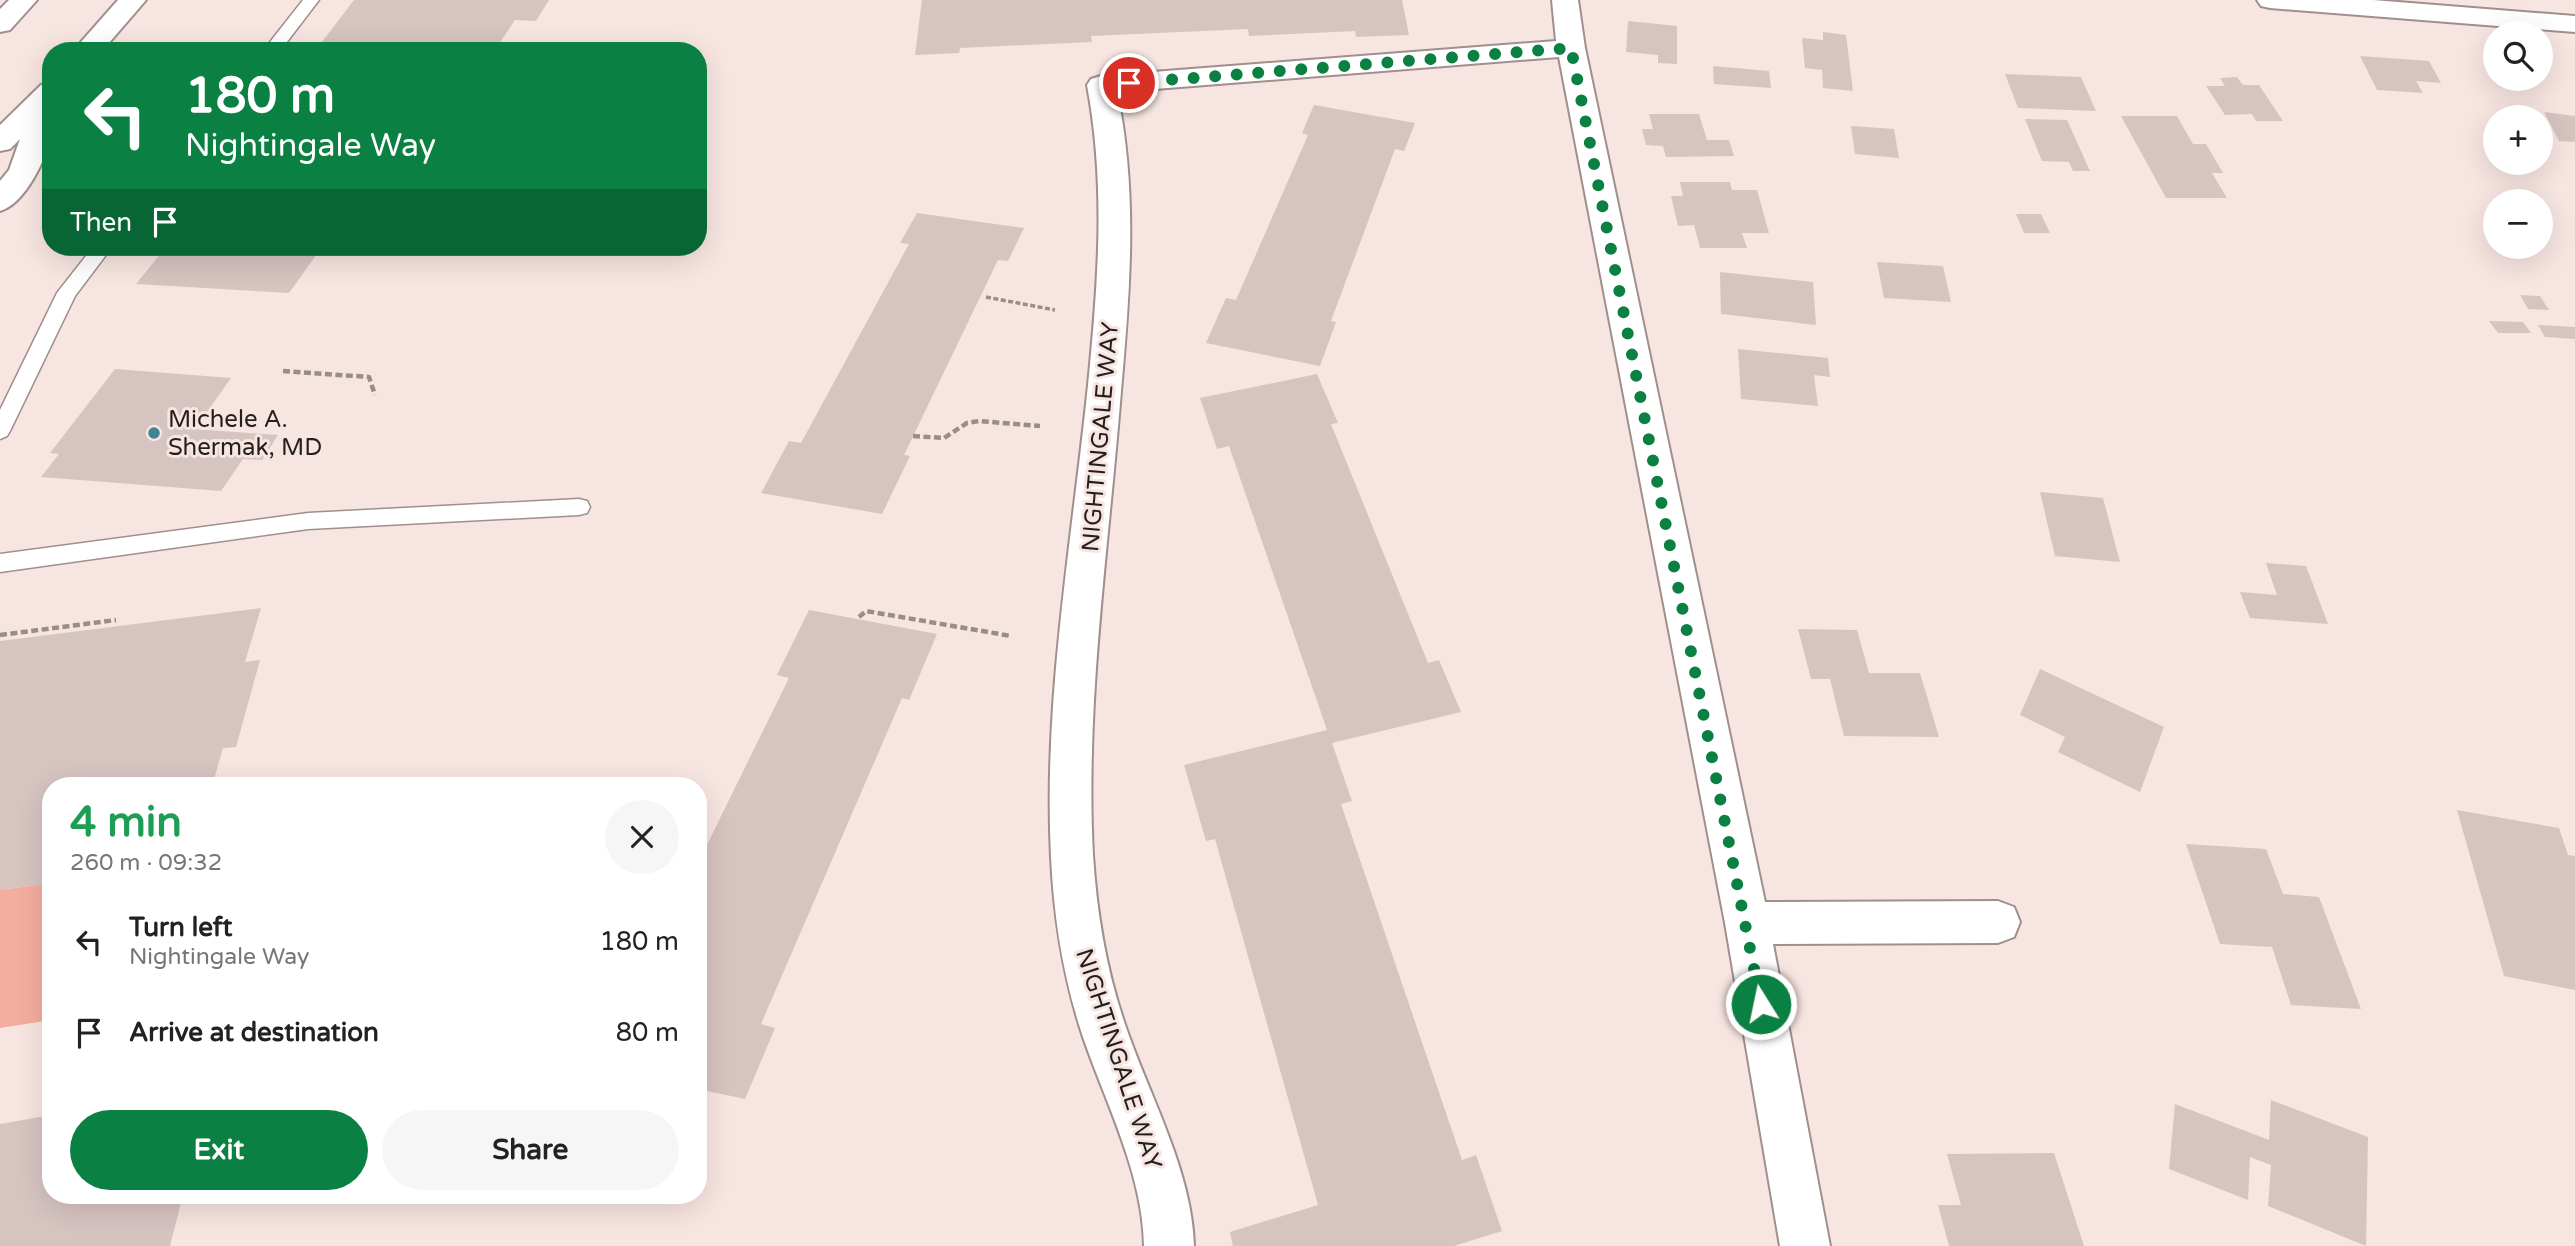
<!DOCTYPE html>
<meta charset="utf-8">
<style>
body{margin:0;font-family:"Varela Round",sans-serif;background:#f6f6f6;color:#222;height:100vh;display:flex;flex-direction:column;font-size:26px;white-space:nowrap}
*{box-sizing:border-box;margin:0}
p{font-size:23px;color:#767676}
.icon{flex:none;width:38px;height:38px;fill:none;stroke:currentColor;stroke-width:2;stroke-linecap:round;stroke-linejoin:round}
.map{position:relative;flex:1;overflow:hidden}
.sheet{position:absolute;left:42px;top:777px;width:665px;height:427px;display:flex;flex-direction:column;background:#fff;border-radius:28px;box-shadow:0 7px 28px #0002}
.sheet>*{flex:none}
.top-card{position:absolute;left:42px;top:42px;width:665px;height:214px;border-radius:28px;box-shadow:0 7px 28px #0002;background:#0b8043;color:#fff;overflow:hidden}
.fabs{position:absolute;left:2483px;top:21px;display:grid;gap:14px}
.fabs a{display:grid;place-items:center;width:70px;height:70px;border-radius:50%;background:#fff;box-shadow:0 7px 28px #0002;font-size:35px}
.pin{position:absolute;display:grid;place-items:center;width:60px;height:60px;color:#fff;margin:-30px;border:4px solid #fff;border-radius:50%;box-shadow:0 2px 7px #0007}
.me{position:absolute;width:77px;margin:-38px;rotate:350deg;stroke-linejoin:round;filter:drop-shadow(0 0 5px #0008)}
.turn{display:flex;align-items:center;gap:24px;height:147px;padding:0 28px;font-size:32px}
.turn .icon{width:91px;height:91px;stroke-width:2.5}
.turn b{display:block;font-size:49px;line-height:60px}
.then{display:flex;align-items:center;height:66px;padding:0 28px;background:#0003;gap:14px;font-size:26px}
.round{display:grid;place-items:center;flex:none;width:74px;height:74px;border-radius:37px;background:#f6f6f6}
.head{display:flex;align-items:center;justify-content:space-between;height:119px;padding:0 28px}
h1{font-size:42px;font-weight:700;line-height:52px;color:#1e9e55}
.cta{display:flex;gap:14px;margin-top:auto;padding:14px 28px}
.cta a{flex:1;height:80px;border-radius:42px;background:#0b8043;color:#fff;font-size:28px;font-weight:700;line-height:80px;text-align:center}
.cta a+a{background:#f6f6f6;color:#222}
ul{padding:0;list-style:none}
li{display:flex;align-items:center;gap:21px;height:91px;padding:0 28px}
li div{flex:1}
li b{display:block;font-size:26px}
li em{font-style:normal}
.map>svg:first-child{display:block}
</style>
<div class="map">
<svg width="2575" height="1246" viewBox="0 0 2575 1246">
<rect width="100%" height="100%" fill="#f7e5e1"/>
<!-- green -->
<path fill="#f4aea0" d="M51,883V1020L0,1028V890Z"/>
<!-- building -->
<path fill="#d6c4c1" d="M354,0H549L536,21L515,20L494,51H315Z
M922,0H1402L1409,35L1356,37L1355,31L1249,36L1248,29L1091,36L1092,42L960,48L959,53L915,55Z
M1628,21L1677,26V64L1658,63V55L1626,52Z
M1823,32L1846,35L1853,91L1823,88L1822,70L1805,68L1802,38L1823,40Z
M2360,56L2429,61L2441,83L2416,81L2423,93L2377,90Z
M1713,66L1769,71L1771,88L1714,84Z
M2005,74L2081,77L2096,111L2018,108Z
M2237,77L2243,85H2259L2283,121H2256L2252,114L2225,115L2206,86H2225L2220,78Z
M1314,105L1415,123L1404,151L1395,149L1331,321L1336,322L1320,366L1206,343L1226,298L1236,300L1308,135L1302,133Z
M2544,112L2575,116V142L2559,141Z
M1649,114H1699L1707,140H1729L1734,156L1666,157L1663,146L1646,145L1642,129H1653Z
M2121,116H2177L2193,144H2206L2223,173H2212L2227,198H2166Z
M2025,119L2067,120L2090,171H2073L2069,162L2042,161Z
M1851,126L1894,129L1899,158L1855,154Z
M1680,182H1730L1732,190H1757L1769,233H1742L1747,248H1700L1694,225L1678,226L1671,196H1683Z
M917,213L1024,228L1008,261L998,260L904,455L910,456L882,514L761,493L789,441L801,443L909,244L900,243Z
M2016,214H2041L2050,233H2024Z
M166,247H322L289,293L136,284Z
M1877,262L1943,266L1951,302L1884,298Z
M1720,272L1813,282L1816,325L1721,314Z
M2520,295L2540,296L2549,310L2528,309Z
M2489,321L2523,322L2531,333H2498Z
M2538,325L2575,327V339L2545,337Z
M1738,349L1828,358L1830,377L1814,375L1818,406L1741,399Z
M115,369L231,378L195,429L278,435L262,460L243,459L221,491L41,477L59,454L50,453Z
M1317,374L1338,423L1331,424L1428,663L1439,660L1461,712L1332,743L1352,801L1341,804L1462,1160L1476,1155L1502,1231L1454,1246H1233L1230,1232L1318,1205L1215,839L1206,841L1184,765L1327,730L1229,446L1217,449L1200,398Z
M2040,492L2103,498L2120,562L2055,556Z
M2266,563L2306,566L2328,624L2250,618L2240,592L2277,595Z
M261,608L245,662L260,660L236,747L223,748L212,786H51V883L0,890V641Z
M809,610L937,634L909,700L902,698L761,1024L775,1028L745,1099L698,1089V863L789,678L777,675Z
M1798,629L1857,630L1869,673H1920L1939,737L1844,736L1830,679H1811Z
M2040,669L2164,727L2140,792L2058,752L2065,737L2020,715Z
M2457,810L2559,828L2568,855L2575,856V990L2504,976Z
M2186,844L2266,849L2283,894L2319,897L2361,1009L2291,1005L2272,947L2220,944Z
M2271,1100L2368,1137L2366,1246L2268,1206L2271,1165L2250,1157L2248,1200L2169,1169L2175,1104L2269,1140Z
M51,1115V1195H183L170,1246H0V1124Z
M2054,1153L2084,1246H1949L1938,1205H1961L1947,1154Z"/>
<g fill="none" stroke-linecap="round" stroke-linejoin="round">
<!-- lane casing -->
<g stroke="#a08f8c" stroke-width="3">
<path id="lane" d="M303,0H319L280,51H263Z
M93,247H112L75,296L10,431L7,436L0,439V410L57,293Z
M579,499L587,501L590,507L587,513L579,515L308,529L0,572V554L308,513Z"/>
</g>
<!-- street casing -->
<g stroke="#a08f8c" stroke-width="4">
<path id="street" d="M1552,0H1578L1585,48L1765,902L1998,901L2014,907L2020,922L2014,937L1998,943L1773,944L1830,1246H1780L1725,923L1559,57L1117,92C1138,192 1130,291 1121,391C1109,545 1085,700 1093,855C1097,917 1107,975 1128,1033C1152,1101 1192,1173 1194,1246H1144C1143,1174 1106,1104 1083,1037C1063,977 1054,920 1051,857C1043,700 1072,541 1088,385C1098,284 1106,186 1087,85L1091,79L1101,76L1556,41Z
M2257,0H2373L2575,16V32L2270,8L2261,6Z"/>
</g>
<!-- highway casing -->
<g stroke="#a08f8c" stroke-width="4">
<path id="highway" d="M9,0H37L10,30L0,32V9Z
M118,0H146L102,51H73Z
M51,82C51,99 52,116 51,132C48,157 25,204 0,211V181L9,170L20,139L10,149L0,151V125L41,85Z"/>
</g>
<!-- path-far1 -->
<path stroke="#998d8a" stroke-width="3.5" stroke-dasharray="5 2.5" stroke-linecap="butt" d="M986,297L1055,310"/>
<!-- path -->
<path stroke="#998d8a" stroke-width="4.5" stroke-dasharray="7 3.5" stroke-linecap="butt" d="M283,371L369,377L375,395
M913,436L944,438L967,423L979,421L1040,426
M859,617L866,611L1011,636
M0,635L116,620"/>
<!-- lane -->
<use href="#lane" fill="#fff" fill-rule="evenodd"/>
<!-- street -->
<use href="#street" fill="#fff" fill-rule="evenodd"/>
<!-- highway -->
<use href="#highway" fill="#fff" fill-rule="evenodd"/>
</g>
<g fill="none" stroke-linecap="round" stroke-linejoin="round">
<!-- route -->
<path stroke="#0b8043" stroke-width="12" stroke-dasharray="0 21.6" d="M1129,83L1571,48L1761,1004"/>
</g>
<!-- markers -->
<circle fill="#408592" stroke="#f7e5e1" stroke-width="2.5" cx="154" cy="433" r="7"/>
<g text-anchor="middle" stroke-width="6" stroke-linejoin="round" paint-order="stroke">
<!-- poi labels -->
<g font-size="24" fill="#241e1d" stroke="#f7e5e1" text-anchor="start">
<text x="168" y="427">Michele A.<tspan x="168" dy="28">Shermak, MD</tspan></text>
</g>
<!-- street labels -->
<g font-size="24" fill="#241e1d" stroke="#f7e5e1">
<text transform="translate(1100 437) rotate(-85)" y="8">NIGHTINGALE WAY</text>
<text transform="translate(1119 1059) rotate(72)" y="8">NIGHTINGALE WAY</text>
</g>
</g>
</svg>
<div class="fabs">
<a><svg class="icon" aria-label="search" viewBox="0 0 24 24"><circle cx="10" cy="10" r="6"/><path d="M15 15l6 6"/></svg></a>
<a>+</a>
<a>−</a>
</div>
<div class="pin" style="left:1129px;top:83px;background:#d93025"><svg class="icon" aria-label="arrive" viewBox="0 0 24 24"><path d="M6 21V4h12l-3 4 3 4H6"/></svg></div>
<svg class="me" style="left:1761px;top:1004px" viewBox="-20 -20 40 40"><circle r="17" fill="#0b8043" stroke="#fff" stroke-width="3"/><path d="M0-11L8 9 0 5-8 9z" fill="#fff"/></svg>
<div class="top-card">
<div class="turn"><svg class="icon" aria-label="left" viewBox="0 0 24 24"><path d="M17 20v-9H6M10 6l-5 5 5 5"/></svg><div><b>180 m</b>Nightingale Way</div></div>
<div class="then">Then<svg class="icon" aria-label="arrive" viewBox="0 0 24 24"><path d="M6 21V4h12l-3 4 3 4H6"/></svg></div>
</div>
<section class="sheet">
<div class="head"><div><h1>4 min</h1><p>260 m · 09:32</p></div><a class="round"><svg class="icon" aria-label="close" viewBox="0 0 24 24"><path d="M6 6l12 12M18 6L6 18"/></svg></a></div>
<ul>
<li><svg class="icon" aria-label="left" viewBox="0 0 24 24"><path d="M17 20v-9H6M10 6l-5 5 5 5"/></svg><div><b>Turn left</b><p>Nightingale Way</p></div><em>180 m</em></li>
<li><svg class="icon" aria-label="arrive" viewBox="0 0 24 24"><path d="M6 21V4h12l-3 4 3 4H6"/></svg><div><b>Arrive at destination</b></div><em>80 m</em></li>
</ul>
<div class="cta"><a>Exit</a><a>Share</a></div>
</section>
</div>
